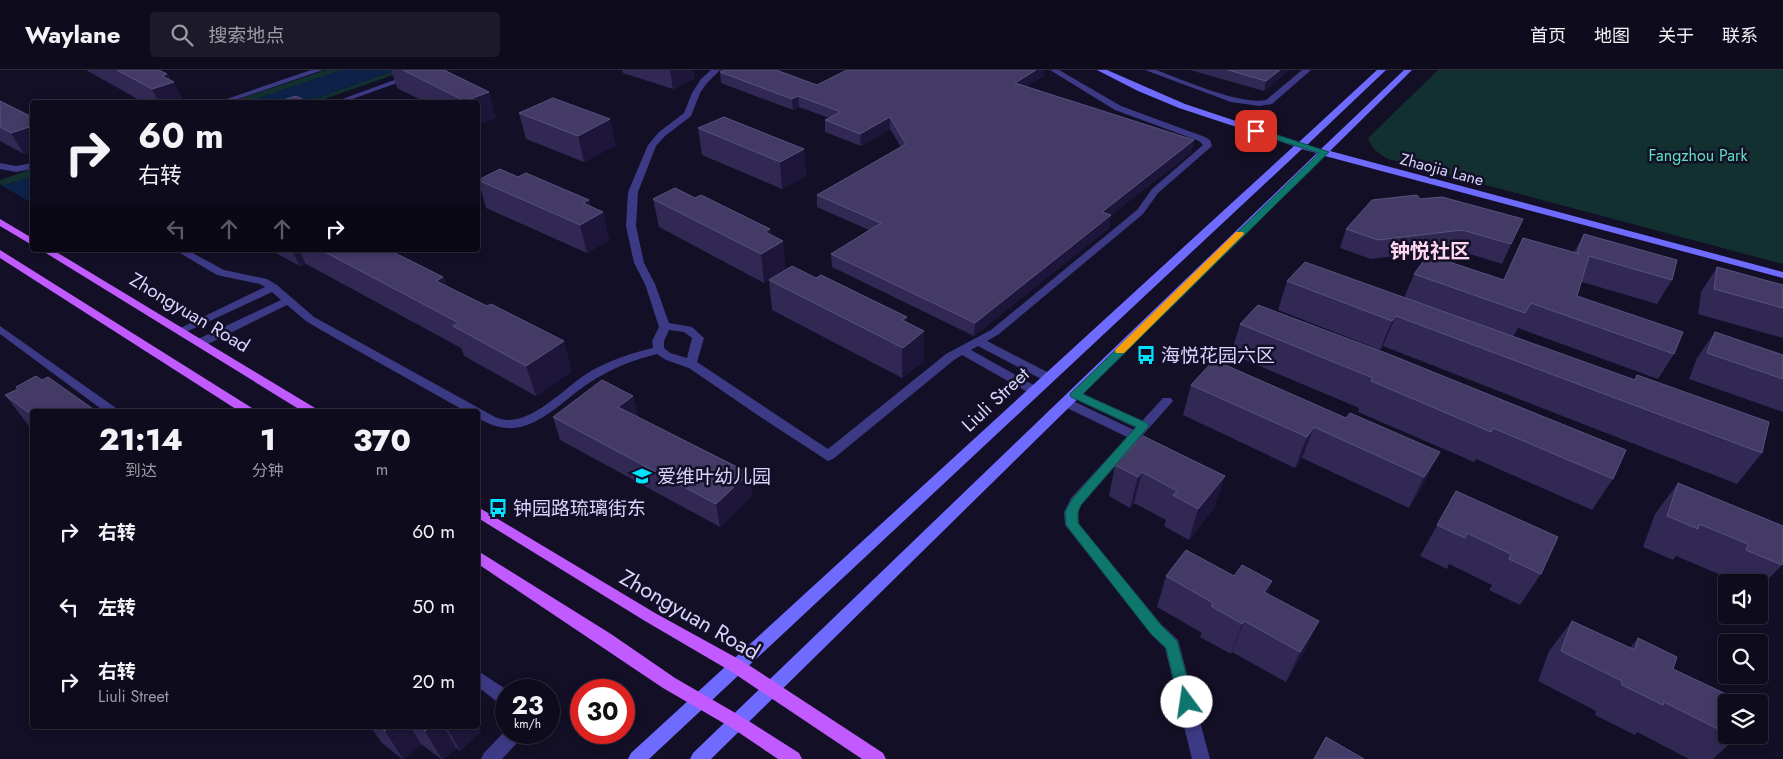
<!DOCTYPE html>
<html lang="zh">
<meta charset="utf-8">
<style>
body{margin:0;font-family:Jost,"Noto Sans SC",sans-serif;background:#1c1929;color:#f1f3f6;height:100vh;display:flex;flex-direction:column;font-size:19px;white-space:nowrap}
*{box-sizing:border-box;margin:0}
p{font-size:16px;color:#9b9ba3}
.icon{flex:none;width:28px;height:28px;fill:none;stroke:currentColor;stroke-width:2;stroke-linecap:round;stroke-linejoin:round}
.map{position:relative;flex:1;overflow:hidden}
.side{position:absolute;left:30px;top:339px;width:450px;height:320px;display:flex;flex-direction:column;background:#0e0b1c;border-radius:5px;box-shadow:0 2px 8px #0003,0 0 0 1px #2e2b3b}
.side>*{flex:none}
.banner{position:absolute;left:30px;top:30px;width:450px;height:152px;border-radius:5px;box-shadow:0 2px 8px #0003,0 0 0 1px #2e2b3b;background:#0e0b1c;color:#f1f3f6;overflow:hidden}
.buttons{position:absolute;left:1718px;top:504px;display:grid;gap:10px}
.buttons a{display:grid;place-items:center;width:50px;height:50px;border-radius:5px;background:#0e0b1c;box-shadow:0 2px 8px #0003,0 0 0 1px #2e2b3b;font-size:25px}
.speed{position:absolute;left:495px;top:609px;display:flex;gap:10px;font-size:25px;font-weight:700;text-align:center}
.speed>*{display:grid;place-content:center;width:65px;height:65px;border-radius:50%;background:#0e0b1c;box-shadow:0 2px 8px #0003,0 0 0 1px #2e2b3b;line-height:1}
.speed small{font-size:12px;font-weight:400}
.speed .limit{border:8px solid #d22;background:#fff;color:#111}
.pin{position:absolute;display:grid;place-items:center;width:42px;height:42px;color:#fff;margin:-21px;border-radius:10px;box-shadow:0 2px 8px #0006}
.me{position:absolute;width:55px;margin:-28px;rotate:346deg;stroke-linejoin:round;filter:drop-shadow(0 0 4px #0008)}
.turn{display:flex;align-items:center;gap:18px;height:105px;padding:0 25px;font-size:22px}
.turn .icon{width:65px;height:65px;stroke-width:2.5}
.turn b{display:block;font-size:35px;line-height:42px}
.lanes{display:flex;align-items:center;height:48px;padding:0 25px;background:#0003;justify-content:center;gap:25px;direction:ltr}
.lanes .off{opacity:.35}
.eta{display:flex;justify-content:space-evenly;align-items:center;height:85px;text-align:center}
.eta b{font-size:30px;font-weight:800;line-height:35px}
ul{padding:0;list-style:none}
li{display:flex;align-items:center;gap:15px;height:75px;padding:0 25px}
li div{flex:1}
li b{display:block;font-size:19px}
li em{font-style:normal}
header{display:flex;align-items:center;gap:30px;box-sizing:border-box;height:70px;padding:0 25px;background:#0e0b1c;border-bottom:1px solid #2e2b3b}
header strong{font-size:24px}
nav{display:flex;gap:28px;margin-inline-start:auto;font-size:18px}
.search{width:350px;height:45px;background:#1c1929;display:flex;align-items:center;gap:12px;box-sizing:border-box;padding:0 18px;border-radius:5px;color:#9b9ba3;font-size:19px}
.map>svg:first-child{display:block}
</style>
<header>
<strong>Waylane</strong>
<div class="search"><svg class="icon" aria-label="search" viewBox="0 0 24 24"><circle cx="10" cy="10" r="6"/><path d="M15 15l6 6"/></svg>搜索地点</div>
<nav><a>首页</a><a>地图</a><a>关于</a><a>联系</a></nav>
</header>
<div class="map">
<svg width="1783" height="689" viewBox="0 0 1783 689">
<rect width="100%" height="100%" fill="#130f26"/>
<!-- green -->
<path fill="#12302f" d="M326,0H342L247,32H230Z
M396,0H407L316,32H305Z
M1438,0H1783V194L1388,89C1378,83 1372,79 1368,68Z
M32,99V106L3,116L0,114V110Z"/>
<!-- water -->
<path fill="#0c2248" d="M342,0H396L305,32H247Z
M32,106V129L0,141V117Z"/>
<!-- pier -->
<path fill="#130f26" d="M3,116L28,131L0,141V117Z"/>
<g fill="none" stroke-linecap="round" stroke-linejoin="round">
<!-- street -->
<path fill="#3d3a85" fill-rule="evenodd" d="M311,0H323L229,32H218Z
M422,0H433L344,32H334Z
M711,0H720L707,13L700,23L691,46L665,66L656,76L638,122L636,156L644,193L655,214L669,253L692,257L704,268L697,292L828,379L946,284L991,260L1137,140L1152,119L1203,75L1199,71L1115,40L1050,0H1059L1121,36L1205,67L1210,70L1212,76L1158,123L1143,144L999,264L987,271L1053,305L1055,308L1053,311H1045L978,276L971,280L1039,318L1041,321L1039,324H1031L962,285L954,290L833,389L828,391L756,344L689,298L666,290L657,284C633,290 610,299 589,313C553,337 525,377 478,348V341H465L321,260L306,251L287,235L204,276H196L194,273L196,270L281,230L272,222L184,263L180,264L174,261L265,217L260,214L217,205L175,180H187L224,200L267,209L277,215L314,247L495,347C527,362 565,316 591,301C611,290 631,283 653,278L652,271L659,257L645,214L634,193L626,156L628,122L648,75L659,62L684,43L692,23L701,9ZM669,260L684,262L692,268L687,288L670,283L664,278V271Z
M1145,0H1156C1184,10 1239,35 1266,30L1302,0H1311L1272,34L1259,36L1231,32Z
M0,93L16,96L32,93V99L16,102L0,99Z
M0,256L116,338L118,341H104L0,264Z
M1075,320L1142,351L1163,328H1171L1173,331L1081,435L1078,442L1079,454L1161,554L1178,570L1210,689H1192L1165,578L1151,564L1065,455L1064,442L1071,428L1127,367L1063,336L1061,333L1063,330H1071L1134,360L1136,358L1071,327L1069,324L1071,321Z
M478,601L507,620L506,636L500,634L478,617Z
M506,660V662H522L516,674L502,689H481L484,683Z"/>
<!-- secondary -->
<path fill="#6f6bff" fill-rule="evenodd" d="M1097,0H1107L1185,34L1299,72L1377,0H1386L1307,75L1321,79L1404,0H1412L1330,81L1783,202V208L1325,86L711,689H690L693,683L1317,83L1302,79L649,689H628L631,683L1294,76L1179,38L1138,21Z"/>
<!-- primary -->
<path fill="#c25bff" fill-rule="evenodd" d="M0,149L32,168V175L0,156Z
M0,180L252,338L254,341H239L0,188Z
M41,180H53L315,338L317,341H302Z
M478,437L655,543L744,592L883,683L886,689H862L732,602L645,551L478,448Z
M478,481L611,564L675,608L744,648L799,683L802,689H778L732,658L663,618L478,494Z"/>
</g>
<!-- wall -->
<path fill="#312854" d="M86,0H159L167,4L184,32H143Z
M391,0H444L496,48L478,32H425L397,18Z
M622,0H693L694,9L673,19L623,3Z
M846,0H1044V6L1026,16L1192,82L1111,145L1109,158L974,266L832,197L831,184L869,160L817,137V125L901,77L890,59L861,76L825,62V50L829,48L799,37L793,40L721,13L720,2L817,15Z
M1190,0H1289L1264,21Z
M0,31L32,47V81L24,84L0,71Z
M519,43L616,75L584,92L526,69Z
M698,58L804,79L806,106L782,119L702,85Z
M518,107L589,130L591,137L603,142L609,170L587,183L486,138L478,110Z
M695,128L770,159L771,165L783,171L785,200L764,213L659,157L653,129Z
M1420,129L1511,174L1502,194L1454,179L1371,189L1340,178L1346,159Z
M1584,164L1672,210L1657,234L1582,212L1577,226L1674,284L1658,309L1518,258L1513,267L1634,310L1637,305L1762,383L1737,414L1383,276L1380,280L1278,240L1287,211L1404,228L1414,204L1503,210L1523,168L1574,182Z
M270,180H389L443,207L446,215L572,301L536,326L464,286L461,278L306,194L300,196Z
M1717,197L1783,215V268L1698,244L1701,222Z
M769,210L907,253L924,291L902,308L772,240Z
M1258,235L1613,409L1592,440L1476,389L1474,392L1358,342L1359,338L1231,284L1240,254Z
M1715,262L1783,285V342L1689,309L1697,288Z
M42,310L32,341V358L29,356L5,325L18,319L16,317Z
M1191,315L1346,348L1440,382L1424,413L1409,438L1302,388L1295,398L1183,345Z
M633,326L638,347L749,403L752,426L720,457L560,370L553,347Z
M1143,366L1215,437L1189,470L1164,456L1166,450L1134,433L1130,438L1109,426L1115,395Z
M1678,413L1782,495L1759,519V512H1726V514L1719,511L1721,505L1676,486L1673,490L1643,477L1655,444Z
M1456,421L1541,504L1520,535L1489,520L1492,515L1449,494L1447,499L1420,486Z
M1166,506H1234L1272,511L1267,524L1319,551L1304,582L1286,612L1232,582L1231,584L1200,567L1202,563L1157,537Z
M1572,551L1630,578L1638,568L1673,599L1726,632V665H1736V668L1713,689H1689L1637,662L1635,665L1595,645L1596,641L1538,611L1549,581Z
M478,653L481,661L460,681L456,678L444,689H441L421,674L405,689H402L382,673L370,656H478Z"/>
<!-- shaded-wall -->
<path fill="#1d163a" d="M670,0H693L694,9L673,19Z
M1036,0H1044V6L1014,24L1015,13Z
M1280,0H1289L1264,21L1266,11Z
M167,4L171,13L174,12L184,32H159L152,19L162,6Z
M489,22L496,48L478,55V32H465V31Z
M798,26L799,37L793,40L792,29Z
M890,47V59L861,76L860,64Z
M610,49L616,75L584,92L578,66Z
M32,56V81L24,84L11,63Z
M1194,70L1192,82L1100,154L1102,142Z
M804,79L806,106L782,119L780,92Z
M589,130L593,147L603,142L609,170L587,183L580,155L583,133Z
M1111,145L1109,158L974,266L975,253Z
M770,159L772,177L783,171L785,200L764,213L761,184L765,162Z
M292,180H299L306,194L300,196Z
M443,207L453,237L436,211Z
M1396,246L1383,276L1380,280L1392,251Z
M907,247V275L924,261V291L902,308V250Z
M564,271L572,301L536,326L526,296Z
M633,326L638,348L618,337Z
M1314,357L1302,388L1295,398L1307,367Z
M1440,382L1424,413L1409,438L1424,407Z
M1142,402L1134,433L1130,438L1138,407Z
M749,403L752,426L720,457L716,434Z
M1225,406L1215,437L1189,470L1198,439Z
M1272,511L1259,542L1264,522Z
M1244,551L1232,582L1231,584L1242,554Z
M1319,551L1304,582L1286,612L1300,582Z
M478,653L481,661L460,681L446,656H478Z
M390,656H410L421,674L405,689H403L385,661Z
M431,656H444L456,678L444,689H442L425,661Z"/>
<!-- building -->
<path fill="#433a66" stroke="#5a527e" d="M117,0H159L167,4L162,6L174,12L152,19Z
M403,0H444L489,22L465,31Z
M724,0H776L817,15L847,0H1036L1015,13L1194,70L1102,142L1111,145L975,253L831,184L881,153L817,125L906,74L890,47L860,64L825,50L841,42L798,26L792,29L720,2Z
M1228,0H1280L1266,11Z
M296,26L308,32H277Z
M553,28L610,49L578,66L519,43Z
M0,31L32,47V56L11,63L0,57Z
M724,47L804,79L780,92L698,58Z
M500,99L518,107L526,103L589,130L583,133L603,142L580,155L478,110Z
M675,118L695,128L701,125L770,159L765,162L783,171L761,184L653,129Z
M1417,125L1420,129L1442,127L1523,149L1511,174L1462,160L1378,170L1346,159L1372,130Z
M1584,164L1677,190L1672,210L1589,186L1577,226L1683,262L1674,284L1531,233L1525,243L1414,204L1428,185L1504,210L1523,168L1580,184L1577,183Z
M321,180H389L443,207L436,211L487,236L491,234L564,271L526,296L453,256L459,253Z
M1305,192L1635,310L1637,305L1769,352L1762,383L1396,246L1392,251L1287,211Z
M792,196L816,208L821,205L907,247L902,250L924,261L903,278L769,210Z
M1717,197L1783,215V238L1714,219Z
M1258,235L1391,285L1626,380L1613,409L1493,358L1491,362L1371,311L1373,308L1240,254Z
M1715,262L1783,285V309L1707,283Z
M1214,290L1346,348L1350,343L1440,382L1424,407L1314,357L1307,367L1191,315Z
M36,306L42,310L48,307L96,341H32V345L5,325L18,319L16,317Z
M602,310L633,326L618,337L749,403L716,434L553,347Z
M1143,366L1225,406L1198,439L1173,425L1177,421L1142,402L1138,407L1115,395Z
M1678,413L1783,456V488L1782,495L1746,480L1748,474L1699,454L1698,459L1667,446Z
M1456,421L1558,467L1541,504L1509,489L1511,484L1467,463L1465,468L1437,455Z
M1186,480L1234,506L1242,495L1272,511L1264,522L1319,551L1300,582L1244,551L1242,554L1211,536L1213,533L1166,506Z
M1572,551L1635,580L1638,568L1677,587L1673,599L1743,632H1726V663L1664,632L1663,635L1622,615V611L1561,581Z
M379,656H390L385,661Z
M419,656H431L425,661Z
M1326,667L1364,689H1314Z"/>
<!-- route -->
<path fill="#0f766e" stroke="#0a4d48" d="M1254,59H1259L1329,82L1083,324L1147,353L1149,356L1081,435L1078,442V453L1161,555L1177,571L1194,632L1192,637L1187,639L1181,637L1179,632L1166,578L1151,564L1066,455L1065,442L1072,429L1136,357L1071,327L1070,324L1319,83L1254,63Z"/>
<!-- slow -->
<path fill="#f59e0b" d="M1236,162H1243L1244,164L1124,283H1116L1115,281L1116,279Z"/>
<!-- icons -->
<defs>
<g id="bus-bare" transform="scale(1.5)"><path d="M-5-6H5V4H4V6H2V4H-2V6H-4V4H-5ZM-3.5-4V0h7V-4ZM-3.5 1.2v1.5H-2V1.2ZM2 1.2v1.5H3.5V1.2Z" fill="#00e5ff" stroke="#130f26" stroke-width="2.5" paint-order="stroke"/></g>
<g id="school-bare" transform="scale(1.5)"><path d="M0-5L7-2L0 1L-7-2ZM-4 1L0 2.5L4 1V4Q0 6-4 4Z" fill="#00e5ff" stroke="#130f26" stroke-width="2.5" paint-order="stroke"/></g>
</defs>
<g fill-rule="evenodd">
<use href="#bus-bare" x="1146" y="285"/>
<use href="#school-bare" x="642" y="406"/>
<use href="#bus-bare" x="498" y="438"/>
</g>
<g text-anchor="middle" stroke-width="5" stroke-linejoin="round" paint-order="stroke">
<!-- far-park labels -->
<g font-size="16" fill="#5fe0c0" stroke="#130f26">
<text x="1698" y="91">Fangzhou Park</text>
</g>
<!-- far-street labels -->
<g font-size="16" fill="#d9d4ff" stroke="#130f26">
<text transform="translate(1442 99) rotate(15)" y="6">Zhaojia Lane</text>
</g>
<!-- street labels -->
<g font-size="19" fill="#d9d4ff" stroke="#130f26">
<text transform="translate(190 242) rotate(31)" y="7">Zhongyuan Road</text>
<text transform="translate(995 329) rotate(-43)" y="7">Liuli Street</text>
</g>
<!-- poi labels -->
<g font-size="19" fill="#d9d4ff" stroke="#130f26" text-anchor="start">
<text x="1161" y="292">海悦花园六区</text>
<text x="657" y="413">爱维叶幼儿园</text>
<text x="513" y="445">钟园路琉璃街东</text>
</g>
<!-- neighbourhood labels -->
<g font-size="20" font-weight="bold" fill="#ffd6f0" stroke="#130f26">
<text x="1430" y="188">钟悦社区</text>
</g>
<!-- near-street labels -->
<g font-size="22" fill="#d9d4ff" stroke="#130f26">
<text transform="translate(690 544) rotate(30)" y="8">Zhongyuan Road</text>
</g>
</g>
</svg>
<div class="buttons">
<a><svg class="icon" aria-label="sound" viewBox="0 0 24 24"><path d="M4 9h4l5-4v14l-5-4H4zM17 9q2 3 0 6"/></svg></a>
<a><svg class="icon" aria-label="search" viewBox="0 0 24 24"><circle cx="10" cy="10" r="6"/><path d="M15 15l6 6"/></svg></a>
<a><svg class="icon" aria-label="layers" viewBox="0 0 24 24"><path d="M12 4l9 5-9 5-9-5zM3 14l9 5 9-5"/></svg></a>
</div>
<div class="speed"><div>23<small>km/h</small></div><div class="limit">30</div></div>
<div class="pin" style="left:1256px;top:61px;background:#d93025"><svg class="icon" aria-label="arrive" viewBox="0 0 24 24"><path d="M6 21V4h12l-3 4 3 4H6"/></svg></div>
<svg class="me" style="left:1187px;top:632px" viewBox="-20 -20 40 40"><circle r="19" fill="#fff"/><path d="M0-13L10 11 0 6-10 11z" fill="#0f766e"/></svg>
<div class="banner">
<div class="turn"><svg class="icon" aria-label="right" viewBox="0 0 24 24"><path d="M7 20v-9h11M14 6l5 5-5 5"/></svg><div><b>60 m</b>右转</div></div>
<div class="lanes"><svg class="icon off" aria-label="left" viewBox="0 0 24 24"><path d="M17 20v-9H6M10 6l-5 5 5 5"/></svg><svg class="icon off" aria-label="ahead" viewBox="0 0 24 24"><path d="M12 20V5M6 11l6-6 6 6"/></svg><svg class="icon off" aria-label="ahead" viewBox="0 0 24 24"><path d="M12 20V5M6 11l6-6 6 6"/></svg><svg class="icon" aria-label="right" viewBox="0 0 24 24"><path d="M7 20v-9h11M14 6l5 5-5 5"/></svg></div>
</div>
<section class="side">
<div class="eta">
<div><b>21:14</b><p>到达</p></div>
<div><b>1</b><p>分钟</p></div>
<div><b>370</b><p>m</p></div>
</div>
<ul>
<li><svg class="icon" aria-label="right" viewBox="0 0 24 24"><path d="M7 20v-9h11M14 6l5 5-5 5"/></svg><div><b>右转</b></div><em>60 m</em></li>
<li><svg class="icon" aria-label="left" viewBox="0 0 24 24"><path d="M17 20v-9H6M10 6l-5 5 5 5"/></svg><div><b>左转</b></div><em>50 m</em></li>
<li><svg class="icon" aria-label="right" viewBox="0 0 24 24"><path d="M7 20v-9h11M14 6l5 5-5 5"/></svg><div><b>右转</b><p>Liuli Street</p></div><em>20 m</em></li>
</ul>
</section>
</div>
